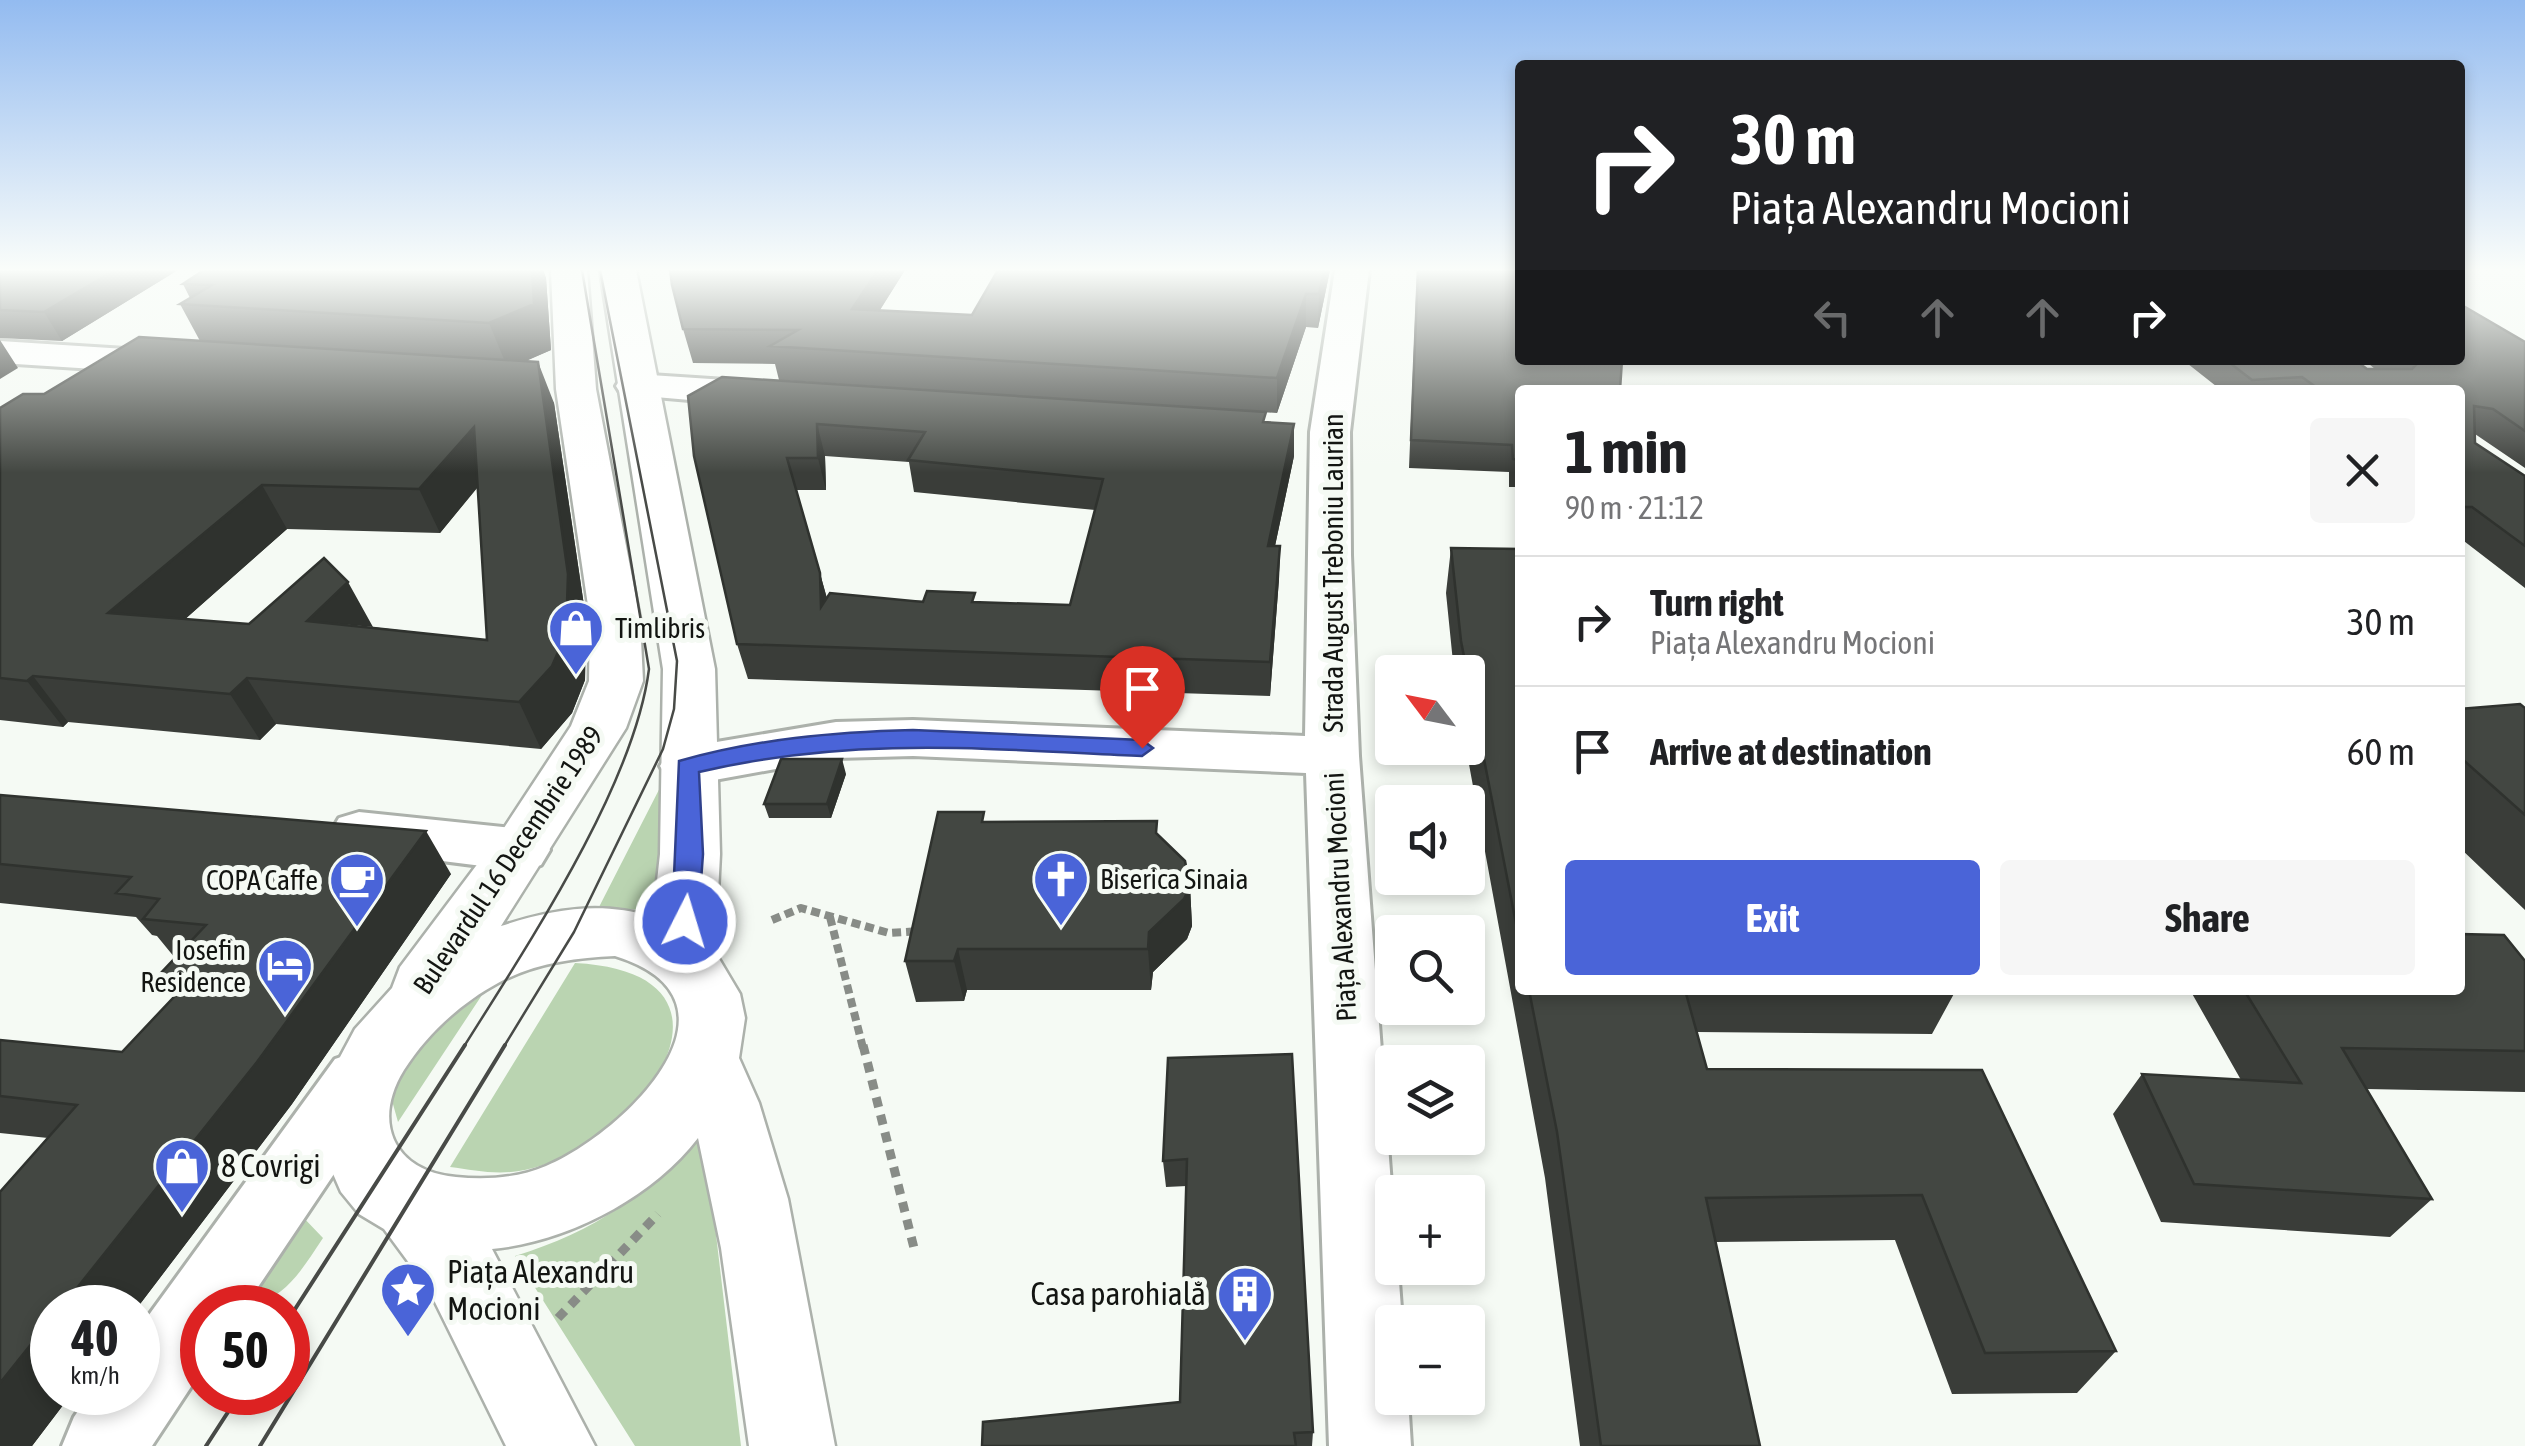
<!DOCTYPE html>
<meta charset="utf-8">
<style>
body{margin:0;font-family:"Asap Condensed",sans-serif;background:#f6f6f6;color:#202124;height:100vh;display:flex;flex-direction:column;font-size:38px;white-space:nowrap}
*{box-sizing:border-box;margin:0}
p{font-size:32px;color:#757577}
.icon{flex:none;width:55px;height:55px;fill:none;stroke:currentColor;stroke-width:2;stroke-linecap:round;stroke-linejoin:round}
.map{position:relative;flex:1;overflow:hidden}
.details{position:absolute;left:1515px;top:385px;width:950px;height:610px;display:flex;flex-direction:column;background:#fff;border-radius:10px;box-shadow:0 5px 15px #0003}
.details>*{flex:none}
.hud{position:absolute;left:1515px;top:60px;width:950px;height:305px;border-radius:10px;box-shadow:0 5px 15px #0003;background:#202124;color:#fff;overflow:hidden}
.needle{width:65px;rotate:302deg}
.fabs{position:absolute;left:1375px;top:655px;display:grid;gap:20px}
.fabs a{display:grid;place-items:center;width:110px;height:110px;border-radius:10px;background:#fff;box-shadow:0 5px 15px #0003;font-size:50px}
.speed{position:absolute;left:30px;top:1285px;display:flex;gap:20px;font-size:50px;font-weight:700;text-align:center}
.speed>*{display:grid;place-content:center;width:130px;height:130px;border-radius:50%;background:#fff;box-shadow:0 5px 15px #0003;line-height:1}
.speed small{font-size:25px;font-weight:400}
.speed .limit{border:15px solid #d22;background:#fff;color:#111}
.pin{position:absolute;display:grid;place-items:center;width:85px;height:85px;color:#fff;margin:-102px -42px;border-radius:50% 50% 50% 0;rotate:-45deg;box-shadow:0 0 10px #0007}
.pin .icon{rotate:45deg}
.me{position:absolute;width:110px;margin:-55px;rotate:5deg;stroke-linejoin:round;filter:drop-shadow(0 0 8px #0008)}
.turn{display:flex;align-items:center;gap:35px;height:210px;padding:0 50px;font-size:45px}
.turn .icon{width:130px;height:130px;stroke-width:2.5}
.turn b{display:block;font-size:70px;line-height:85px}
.lanes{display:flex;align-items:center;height:95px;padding:0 50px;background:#0003;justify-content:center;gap:50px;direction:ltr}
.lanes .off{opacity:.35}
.round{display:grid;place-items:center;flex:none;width:105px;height:105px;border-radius:10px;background:#f6f6f6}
.head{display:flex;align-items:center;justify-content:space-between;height:170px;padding:0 50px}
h1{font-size:60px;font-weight:700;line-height:75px}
.primary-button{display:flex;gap:20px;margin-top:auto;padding:20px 50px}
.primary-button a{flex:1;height:115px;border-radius:10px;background:#4a64d8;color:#fff;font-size:40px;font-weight:700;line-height:115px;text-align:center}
.primary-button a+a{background:#f6f6f6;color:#202124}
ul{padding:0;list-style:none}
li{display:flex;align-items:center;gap:30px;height:130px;padding:0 50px;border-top:2px solid #e0e0e0}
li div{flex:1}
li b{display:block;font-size:38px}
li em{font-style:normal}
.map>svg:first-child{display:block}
</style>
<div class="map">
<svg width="2525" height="1446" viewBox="0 0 2525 1446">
<rect width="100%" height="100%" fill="#f5faf4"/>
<!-- green -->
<path fill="#bad4b1" d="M667,774L668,917L653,911L599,907Z
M575,963C766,973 639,1151 519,1171C495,1175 473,1170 450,1167Z
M482,995L398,1122L391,1097C416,1048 436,1026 482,995Z
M704,1133L741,1446H635L515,1256C596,1231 646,1195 704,1133Z
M300,1214L323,1238C292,1285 279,1307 220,1308Z"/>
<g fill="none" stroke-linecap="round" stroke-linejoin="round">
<!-- minor casing -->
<g stroke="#acb1ab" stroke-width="6">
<path id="minor" d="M1335,270H1369L1350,432L1351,555L1359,756L1392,1198V1268H1398L1402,1322H1392V1398H1408L1411,1446H1329L1306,773L913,756L836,758L687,785L668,779L660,766L668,753L687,747L836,722L913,720L1305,736L1310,432Z
M0,341L173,352L186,355L192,363L186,371L173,374L0,363Z
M635,374L770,383L784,387L789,395L784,403L770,407L621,394L616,386L621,378Z
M359,812L521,829L541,835L550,850L541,865L521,871L339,848L330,833L339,818Z
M359,1051L383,1059L393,1080L383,1101L244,1308H202V1370L152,1446H62L74,1417L91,1392H138V1330L335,1059Z"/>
</g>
<!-- major casing -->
<g stroke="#acb1ab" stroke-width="5">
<path id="major" d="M551,270H587L596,389L640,619L643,681L626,728L501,926C553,909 601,901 653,917L660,854L663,669L600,270H636L715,669L720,854L715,952L740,994L745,1018L739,1058L759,1103L788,1199L835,1446H749L721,1248L698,1138C652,1198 567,1242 492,1249L595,1446H506L429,1290L384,1229L359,1214L341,1192L320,1144L318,1120L332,1072L355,1029L392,988L400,967L500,834L571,726L589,681L590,619L556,389ZM615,956C760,1001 623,1134 546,1166C518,1178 486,1180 456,1177C395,1172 371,1123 404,1070C427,1034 461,1003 498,983C535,963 574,958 615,956Z"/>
</g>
<!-- path-far1 -->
<path stroke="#888c87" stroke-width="8" stroke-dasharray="9 5" stroke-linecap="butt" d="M830,917L863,1048
M772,920L801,908L889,933L920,931"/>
<!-- path -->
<path stroke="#888c87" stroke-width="9" stroke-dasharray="10 8" stroke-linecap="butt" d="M863,1045L915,1252
M558,1318L658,1214"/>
<!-- minor -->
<use href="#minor" fill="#fff" fill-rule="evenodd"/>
<!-- major -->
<use href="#major" fill="#fff" fill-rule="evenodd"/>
<!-- tram-far1 -->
<path stroke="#484a47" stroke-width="2.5" d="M463,1048C527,946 634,786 649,669L582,270
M503,1048L574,932L663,749L674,709L677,661L600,270"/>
<!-- tram -->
<path stroke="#484a47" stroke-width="4" d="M288,1320L465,1045
M206,1446L241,1392
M260,1446L505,1045"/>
</g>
<!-- wall -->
<path fill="#3a3d39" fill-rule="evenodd" d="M0,270H178L62,341L0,338Z
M204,270H543L546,278L551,350L525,361L554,403L586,619L585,680L572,713L541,749L276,724L260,740L68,722L63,727L0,720V408L200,341L180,304L190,298L183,284ZM478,487L487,640L372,627L249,624L185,619L287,529L440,533Z
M905,270L880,310L972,315L998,270H1330L1318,328L1306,327L1277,413L779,380L775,364L693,363L683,329Z
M1417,270H1520V487H1509V472L1409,468Z
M2525,342V468L2475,434V443L2525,476V588L2460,538V390H2221L2183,360H2355L2367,369H2375L2364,360H2460Z
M688,396L1266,422L1294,456L1275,546H1280L1279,579L1270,696L748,679L737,644ZM825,456L909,462L914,492L1095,510L1070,605L827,598L796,490H826Z
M1451,548L1520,549V990H1956L1932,1034L1697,1032L1707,1069L1982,1070L2116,1351L2077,1393L1952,1394L1895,1240L1716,1242L1760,1446H1580L1545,1178L1466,748H1468V672H1454L1446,593Z
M2525,708V910L2460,848V709Z
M846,774L831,818H769L764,804Z
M0,795L451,874L292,1104L137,1308H52V1392H73L32,1446L48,1138L0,1133V1040L122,1052L176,995L159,975L175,958L157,936L152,935L136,917L0,903Z
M986,822L1158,834L1190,886L1192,926L1187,939L1153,972L1151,990H967L964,1001L916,1002L905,961Z
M2525,961V1092L2366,1089L2432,1199L2390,1237L2161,1222L2113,1114L2142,1074L2241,1080L2190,990H2460Z
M1168,1058L1313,1432L1312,1446H982L1180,1402L1187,1186L1166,1187L1163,1161Z"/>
<!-- shaded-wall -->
<path fill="#2f322e" d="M115,270H178L62,341L44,312Z
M532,270H543L546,278L551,350L508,369L489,323Z
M878,270H905L859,343L852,309Z
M1324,270H1330L1318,328L1319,294Z
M1306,294V327L1277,413V378Z
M0,340L18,368L0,379Z
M538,362L554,403L586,619L585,680L572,713L541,749L519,702Z
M817,424L825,456L826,490L818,458Z
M1294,424V456L1268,579V546Z
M474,427L492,469L440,533L419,489Z
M262,485L287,529L140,659L108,613Z
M1280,546L1279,579L1270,696V662Z
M820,573L829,607H821Z
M348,582L373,627L307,621Z
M33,676L68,722L63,727L27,681Z
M247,678L276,724L260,740L230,694Z
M842,759L846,774L831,818L827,804Z
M426,831L451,874L292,1104L137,1308H61Z
M1190,886L1192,926L1187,939L1153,972L1151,990L1148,949L1149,932Z
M958,949L967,990L964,1001L954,961Z
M52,1318V1392H73L32,1446H0V1383Z"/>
<!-- building -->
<path fill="#434742" stroke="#2f322e" stroke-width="2.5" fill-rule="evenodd" d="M0,270H115L44,312L0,310Z
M204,270H532L534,304L489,323L180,304L212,285L183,284Z
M670,270H878L852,309L972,315L998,270H1324L1319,294H1306L1277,378L770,346L798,330L683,329L672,285Z
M1418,270H1520V360H1622L1620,390H1520V460L1513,459L1512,445L1411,440Z
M2460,304L2525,342V431L2493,409L2474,406L2475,443L2525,476V546L2472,507H2460V390H2320L2302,377L2252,380L2226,360H2355L2367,369H2412L2416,365L2409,360H2460Z
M139,337L538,362L568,574L566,634L552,666L519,702L247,678L230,694L33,676L27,681L0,678V408L23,394H44ZM474,427L487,640L307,621L348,582L324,558L249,624L108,613L262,485L419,489Z
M722,377L1266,412L1263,422L1294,424L1268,546H1280L1270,662L737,644L694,456L688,396ZM817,424L925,432L908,460L1103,479L1070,605L972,602L975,593L927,591L923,602L830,593L821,607L820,573L787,458H818Z
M1451,548L1520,549V944L1461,641Z
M2520,704L2525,708V815L2460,757V709Z
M781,759H842L827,804H764Z
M0,795L426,831L257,1062L61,1308H52V1318L0,1383V1192L77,1105L0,1096V1040L122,1052L189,981L159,975L206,925L143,919L159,899L116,893L131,877L0,864Z
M938,812H984L982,822L1157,821L1156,833L1185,861L1190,886L1184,899L1149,932L1148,949H958L954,961H905Z
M2460,934L2504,935L2525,961V1051L2342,1048L2432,1199L2194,1184L2142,1074L2301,1083L2244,990H2460Z
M1529,990H1685L1707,1069L1982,1070L2116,1351L1985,1353L1922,1195L1706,1198L1760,1446H1601L1557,1132Z
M1292,1054L1313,1432L1294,1433L1296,1446H982L983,1422L1180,1402L1187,1159L1163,1161L1168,1058Z"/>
<!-- sky -->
<linearGradient id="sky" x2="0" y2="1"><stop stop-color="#93bbf0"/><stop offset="0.57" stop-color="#fafdfa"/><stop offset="1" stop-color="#fafdfa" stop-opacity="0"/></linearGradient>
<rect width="2525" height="473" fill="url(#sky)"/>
<!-- route -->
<path fill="#4a64d8" stroke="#30418c" stroke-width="2.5" d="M913,730L1142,740L1153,748L1142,756C986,749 853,736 699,772L703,854L698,922L694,929H675L672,922L679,761C756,739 833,732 913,730Z"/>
<!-- icons -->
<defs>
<g id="shop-pin" transform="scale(2.875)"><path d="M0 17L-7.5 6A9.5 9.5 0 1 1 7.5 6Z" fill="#4a64d8" stroke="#f5faf4"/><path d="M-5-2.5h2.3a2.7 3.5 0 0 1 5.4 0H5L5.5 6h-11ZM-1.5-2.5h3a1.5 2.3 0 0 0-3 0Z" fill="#fff"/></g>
<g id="church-pin" transform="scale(2.875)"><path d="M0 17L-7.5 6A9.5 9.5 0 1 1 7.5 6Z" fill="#4a64d8" stroke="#f5faf4"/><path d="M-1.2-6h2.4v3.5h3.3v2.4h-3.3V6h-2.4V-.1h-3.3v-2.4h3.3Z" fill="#fff"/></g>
<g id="cafe-pin" transform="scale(2.875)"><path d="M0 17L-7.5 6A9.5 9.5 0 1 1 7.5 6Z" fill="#4a64d8" stroke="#f5faf4"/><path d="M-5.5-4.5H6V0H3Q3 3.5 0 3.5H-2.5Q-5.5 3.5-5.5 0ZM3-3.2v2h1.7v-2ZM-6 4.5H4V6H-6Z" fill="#fff"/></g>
<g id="hotel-pin" transform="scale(2.875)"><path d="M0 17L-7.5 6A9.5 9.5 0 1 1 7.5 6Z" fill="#4a64d8" stroke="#f5faf4"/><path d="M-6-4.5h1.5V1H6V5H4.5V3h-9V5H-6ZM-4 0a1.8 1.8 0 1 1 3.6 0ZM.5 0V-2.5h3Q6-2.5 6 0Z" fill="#fff"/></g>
<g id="sight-pin" transform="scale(2.875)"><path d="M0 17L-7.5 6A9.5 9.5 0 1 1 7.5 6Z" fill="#4a64d8" stroke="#f5faf4"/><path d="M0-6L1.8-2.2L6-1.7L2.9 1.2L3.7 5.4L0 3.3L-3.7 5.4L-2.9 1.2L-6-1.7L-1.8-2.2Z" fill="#fff"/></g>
<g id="building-pin" transform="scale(2.875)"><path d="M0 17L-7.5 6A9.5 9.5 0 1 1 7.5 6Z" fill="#4a64d8" stroke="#f5faf4"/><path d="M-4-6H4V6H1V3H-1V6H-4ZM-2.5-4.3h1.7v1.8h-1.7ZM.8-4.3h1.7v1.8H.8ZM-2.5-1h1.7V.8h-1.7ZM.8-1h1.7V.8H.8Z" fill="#fff"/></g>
</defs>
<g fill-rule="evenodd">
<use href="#shop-pin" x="576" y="628"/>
<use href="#church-pin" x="1061" y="879"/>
<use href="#cafe-pin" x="357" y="880"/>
<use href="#hotel-pin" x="285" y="966"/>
<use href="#shop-pin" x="182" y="1166"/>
<use href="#sight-pin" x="408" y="1290"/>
<use href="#building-pin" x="1245" y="1294"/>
</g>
<g text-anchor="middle" stroke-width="10" stroke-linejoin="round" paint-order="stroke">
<!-- street labels -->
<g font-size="28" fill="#131512" stroke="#f5faf4">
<text transform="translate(1333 573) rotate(-90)" y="10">Strada August Treboniu Laurian</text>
<text transform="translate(508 860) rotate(-56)" y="10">Bulevardul 16 Decembrie 1989</text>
<text transform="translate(1340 897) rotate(-93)" y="10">Piața Alexandru Mocioni</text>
</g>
<!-- poi labels -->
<g font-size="28" fill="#131512" stroke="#f5faf4" text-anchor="start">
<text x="615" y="638">Timlibris</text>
<text x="1100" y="889">Biserica Sinaia</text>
<text x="318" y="890" text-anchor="end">COPA Caffe</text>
<text x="246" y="960" text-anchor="end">Iosefin<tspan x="246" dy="32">Residence</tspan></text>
</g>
<!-- near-poi labels -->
<g font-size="32" fill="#131512" stroke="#f5faf4" text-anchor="start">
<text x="221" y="1177">8 Covrigi</text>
<text x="447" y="1283">Piața Alexandru<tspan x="447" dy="37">Mocioni</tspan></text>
<text x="1206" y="1305" text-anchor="end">Casa parohială</text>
</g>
</g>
</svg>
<div class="fabs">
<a><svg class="needle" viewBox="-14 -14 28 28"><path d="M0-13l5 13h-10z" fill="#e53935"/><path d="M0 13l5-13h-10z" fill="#757577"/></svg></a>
<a><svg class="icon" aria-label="sound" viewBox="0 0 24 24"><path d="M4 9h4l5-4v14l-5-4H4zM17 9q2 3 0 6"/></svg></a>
<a><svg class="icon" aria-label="search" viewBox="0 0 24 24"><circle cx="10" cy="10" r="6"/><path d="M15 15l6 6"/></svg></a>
<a><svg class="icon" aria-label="layers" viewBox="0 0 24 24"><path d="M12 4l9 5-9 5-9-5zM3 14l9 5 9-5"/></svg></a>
<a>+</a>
<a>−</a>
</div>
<div class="speed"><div>40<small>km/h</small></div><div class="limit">50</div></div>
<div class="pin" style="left:1142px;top:748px;background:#d93025"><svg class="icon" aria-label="arrive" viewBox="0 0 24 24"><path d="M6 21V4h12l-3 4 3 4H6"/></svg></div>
<svg class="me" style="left:685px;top:922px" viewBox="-20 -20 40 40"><circle r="17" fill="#4a64d8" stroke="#fff" stroke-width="3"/><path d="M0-11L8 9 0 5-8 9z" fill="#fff"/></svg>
<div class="hud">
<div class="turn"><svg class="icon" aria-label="right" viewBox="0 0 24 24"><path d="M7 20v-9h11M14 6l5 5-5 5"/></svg><div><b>30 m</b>Piața Alexandru Mocioni</div></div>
<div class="lanes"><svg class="icon off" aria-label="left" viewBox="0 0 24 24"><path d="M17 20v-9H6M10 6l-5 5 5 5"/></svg><svg class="icon off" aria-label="ahead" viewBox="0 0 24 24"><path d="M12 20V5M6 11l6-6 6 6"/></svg><svg class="icon off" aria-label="ahead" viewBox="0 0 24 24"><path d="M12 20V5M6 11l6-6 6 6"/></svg><svg class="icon" aria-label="right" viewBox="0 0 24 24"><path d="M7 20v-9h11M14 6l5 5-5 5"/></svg></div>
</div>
<section class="details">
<div class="head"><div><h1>1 min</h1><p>90 m · 21:12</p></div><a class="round"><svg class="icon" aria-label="close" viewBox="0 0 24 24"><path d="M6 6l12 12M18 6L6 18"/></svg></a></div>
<ul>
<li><svg class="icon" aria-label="right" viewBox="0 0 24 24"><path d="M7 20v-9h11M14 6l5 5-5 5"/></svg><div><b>Turn right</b><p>Piața Alexandru Mocioni</p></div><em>30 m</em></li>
<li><svg class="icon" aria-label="arrive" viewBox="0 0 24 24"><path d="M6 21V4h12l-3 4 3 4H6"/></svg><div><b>Arrive at destination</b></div><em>60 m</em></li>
</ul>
<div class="primary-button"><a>Exit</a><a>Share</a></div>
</section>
</div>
